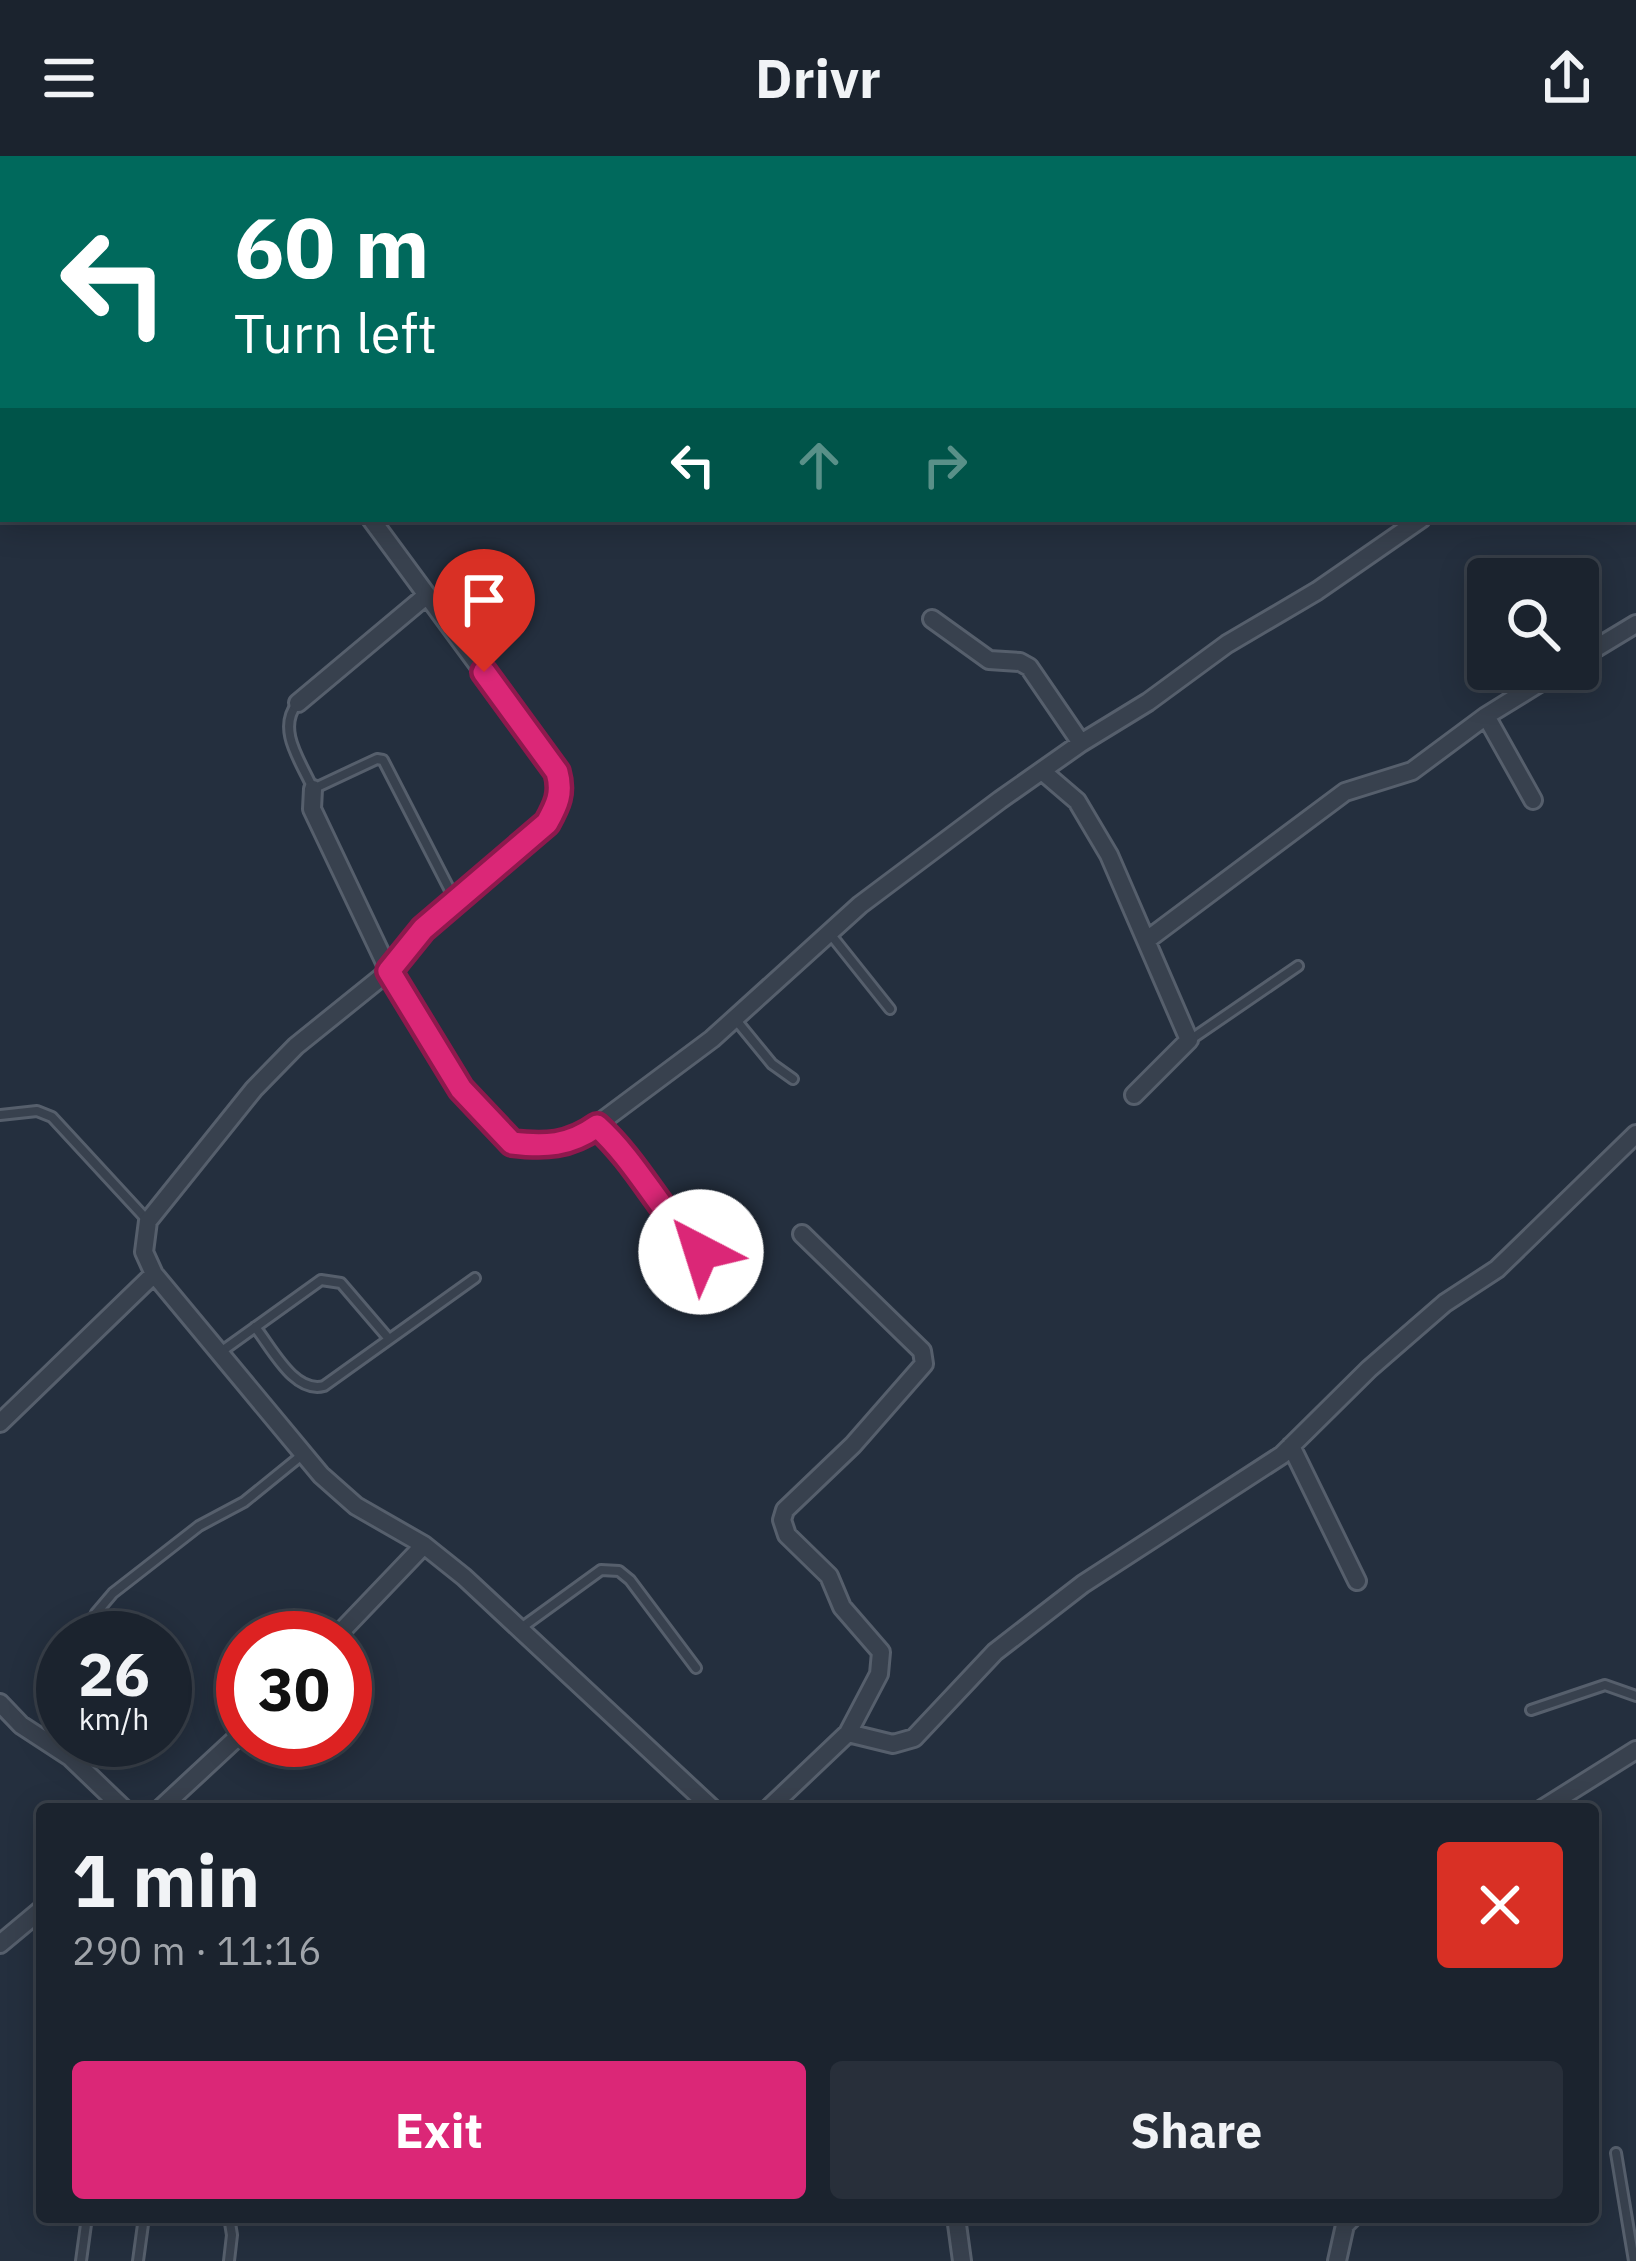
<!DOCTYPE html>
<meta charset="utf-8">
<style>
body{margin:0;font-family:"IBM Plex Sans",sans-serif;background:#282f3a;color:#f1f3f6;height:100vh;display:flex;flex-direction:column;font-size:45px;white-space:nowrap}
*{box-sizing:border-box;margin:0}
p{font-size:39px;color:#a0a4aa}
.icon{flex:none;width:66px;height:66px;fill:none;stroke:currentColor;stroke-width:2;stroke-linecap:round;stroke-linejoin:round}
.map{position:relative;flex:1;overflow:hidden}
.panel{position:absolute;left:36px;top:1647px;width:1563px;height:420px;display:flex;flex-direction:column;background:#1b232e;border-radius:12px;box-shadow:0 6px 30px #0003,0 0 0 3px #39404a}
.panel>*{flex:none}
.hud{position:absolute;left:0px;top:0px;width:1638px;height:366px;box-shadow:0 6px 30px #0003,0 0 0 3px #39404a;background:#00695c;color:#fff;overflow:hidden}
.tools{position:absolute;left:1467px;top:402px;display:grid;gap:24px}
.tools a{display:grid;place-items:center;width:132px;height:132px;border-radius:12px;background:#1b232e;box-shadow:0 6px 30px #0003,0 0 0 3px #39404a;font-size:60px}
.speed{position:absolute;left:36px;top:1455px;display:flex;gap:24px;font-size:60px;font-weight:700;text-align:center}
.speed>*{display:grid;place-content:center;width:156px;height:156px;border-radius:50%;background:#1b232e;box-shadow:0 6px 30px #0003,0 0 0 3px #39404a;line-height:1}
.speed small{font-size:30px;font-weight:400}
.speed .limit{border:18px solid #d22;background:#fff;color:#111}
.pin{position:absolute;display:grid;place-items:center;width:102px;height:102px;color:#fff;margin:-123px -51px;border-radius:50% 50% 50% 0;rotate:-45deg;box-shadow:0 0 12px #0007}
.pin .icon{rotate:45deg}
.me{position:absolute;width:132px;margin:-66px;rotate:320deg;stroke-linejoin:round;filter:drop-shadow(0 0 9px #0008)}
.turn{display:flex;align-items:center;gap:42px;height:252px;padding:0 36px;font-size:54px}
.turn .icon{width:156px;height:156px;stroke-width:2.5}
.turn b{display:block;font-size:84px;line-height:102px}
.lanes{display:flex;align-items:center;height:114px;padding:0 36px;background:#0003;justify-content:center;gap:60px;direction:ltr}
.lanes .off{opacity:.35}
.round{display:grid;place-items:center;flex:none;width:126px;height:126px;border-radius:12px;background:#282f3a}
.summary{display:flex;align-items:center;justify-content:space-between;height:204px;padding:0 36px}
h1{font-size:72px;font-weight:800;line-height:90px}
.primary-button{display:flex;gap:24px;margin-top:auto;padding:24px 36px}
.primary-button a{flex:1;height:138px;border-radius:12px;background:#db2777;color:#fff;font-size:48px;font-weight:800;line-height:138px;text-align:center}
.primary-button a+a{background:#282f3a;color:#f1f3f6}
header{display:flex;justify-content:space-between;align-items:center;height:156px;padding:0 36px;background:#1b232e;font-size:54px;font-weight:800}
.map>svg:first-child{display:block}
</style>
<header><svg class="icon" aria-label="menu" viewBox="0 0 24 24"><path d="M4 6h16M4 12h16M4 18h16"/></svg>Drivr<svg class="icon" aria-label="share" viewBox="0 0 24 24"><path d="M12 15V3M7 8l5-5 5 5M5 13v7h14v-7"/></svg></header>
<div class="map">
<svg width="1636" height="2105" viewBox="0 0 1636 2105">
<rect width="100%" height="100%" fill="#242f3e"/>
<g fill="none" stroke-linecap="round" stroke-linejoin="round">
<!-- service casing -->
<g stroke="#565f6c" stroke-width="14">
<path id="service" d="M1073,0L1077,3
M1038,3L1040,0
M297,548C276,574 302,607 313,633L377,603L383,604L455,744
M831,779L890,853
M736,864L772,908L793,923
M1190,884L1298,810
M0,959L37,955L52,961L148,1065
M255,1171C272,1192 294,1238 324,1230L475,1122
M222,1195L321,1124L341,1127L389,1183
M521,1472L601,1414L619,1415L630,1424L696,1512
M84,1482L96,1457L113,1437L199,1370L244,1346L302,1299
M1531,1554L1605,1529L1636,1540
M1616,1997L1634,2105
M229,2061L232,2079L229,2105
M81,2105L87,2061
M138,2105L144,2061"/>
</g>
<!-- minor casing -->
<g stroke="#565f6c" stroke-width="22">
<path id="minor" d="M41,0L44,3
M939,3L942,0
M1155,3L1157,0
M1635,224H1636
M0,281L3,278
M371,363L557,616C564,637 557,649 547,667L459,740L423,773L389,815L296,890L254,933L148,1065L144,1096L154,1118L321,1319L356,1350L424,1389L464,1421L713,1653
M932,463L989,504L1020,506L1029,511L1081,587
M1578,503L1636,468
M298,547L427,439
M1486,560L1533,644
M1042,615L1077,645L1109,699L1189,884L1134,939
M313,633L312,653L389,815L461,933L512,987L546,991L578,983L712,883L860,749L1000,644L1081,587L1148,546L1227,488L1317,435L1421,363
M1147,784L1345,636L1412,615L1486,560L1562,513
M597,969L634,1010L684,1080L734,1127
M802,1078L922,1195L924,1208L853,1289L785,1354L782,1364L787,1379L829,1420L842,1451L881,1496L879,1518L848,1577
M0,1267L154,1118
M1291,1290L1357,1425
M335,1482L424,1389
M0,1547L21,1569L70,1601L124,1653
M160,1653L243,1576
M768,1653L848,1577L893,1588L914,1582L995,1496L1083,1428L1282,1299L1369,1213L1445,1147L1497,1113L1636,978
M1542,1653L1636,1594
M0,1788L42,1753
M956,2061L962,2105
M1337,2105L1345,2069L1353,2061"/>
</g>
<!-- service -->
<use href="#service" stroke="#38414e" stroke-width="8"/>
<!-- minor -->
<use href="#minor" stroke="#38414e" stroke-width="16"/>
</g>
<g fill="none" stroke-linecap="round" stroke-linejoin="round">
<!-- route casing -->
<g stroke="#8e194d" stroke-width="30">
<path id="route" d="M484,516L557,616C563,637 557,649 547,667L423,773L389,815L461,933L512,987C545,991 569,990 597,970C638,1007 661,1058 701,1096"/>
</g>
<!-- route -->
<use href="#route" stroke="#db2777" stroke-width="21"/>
</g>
</svg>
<div class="tools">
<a><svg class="icon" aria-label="search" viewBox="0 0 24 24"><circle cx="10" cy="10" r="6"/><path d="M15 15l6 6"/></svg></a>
</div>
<div class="speed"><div>26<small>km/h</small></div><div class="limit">30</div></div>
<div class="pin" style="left:484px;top:516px;background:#d93025"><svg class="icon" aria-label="arrive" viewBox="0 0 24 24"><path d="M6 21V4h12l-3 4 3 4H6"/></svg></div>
<svg class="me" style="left:701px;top:1096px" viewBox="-20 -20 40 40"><circle r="19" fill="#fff"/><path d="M0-13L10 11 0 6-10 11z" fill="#db2777"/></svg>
<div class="hud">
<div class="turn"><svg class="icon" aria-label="left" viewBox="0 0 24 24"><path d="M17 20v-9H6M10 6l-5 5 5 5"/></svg><div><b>60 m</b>Turn left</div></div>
<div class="lanes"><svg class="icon" aria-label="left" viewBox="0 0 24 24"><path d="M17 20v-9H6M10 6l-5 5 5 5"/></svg><svg class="icon off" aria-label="ahead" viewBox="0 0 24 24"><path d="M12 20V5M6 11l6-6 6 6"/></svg><svg class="icon off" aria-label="right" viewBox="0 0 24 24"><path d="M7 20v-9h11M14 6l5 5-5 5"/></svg></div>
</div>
<section class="panel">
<div class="summary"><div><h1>1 min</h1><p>290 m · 11:16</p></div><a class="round" style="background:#d93025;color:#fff"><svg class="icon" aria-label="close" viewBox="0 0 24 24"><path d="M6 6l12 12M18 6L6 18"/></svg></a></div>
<div class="primary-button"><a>Exit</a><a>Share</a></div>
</section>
</div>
